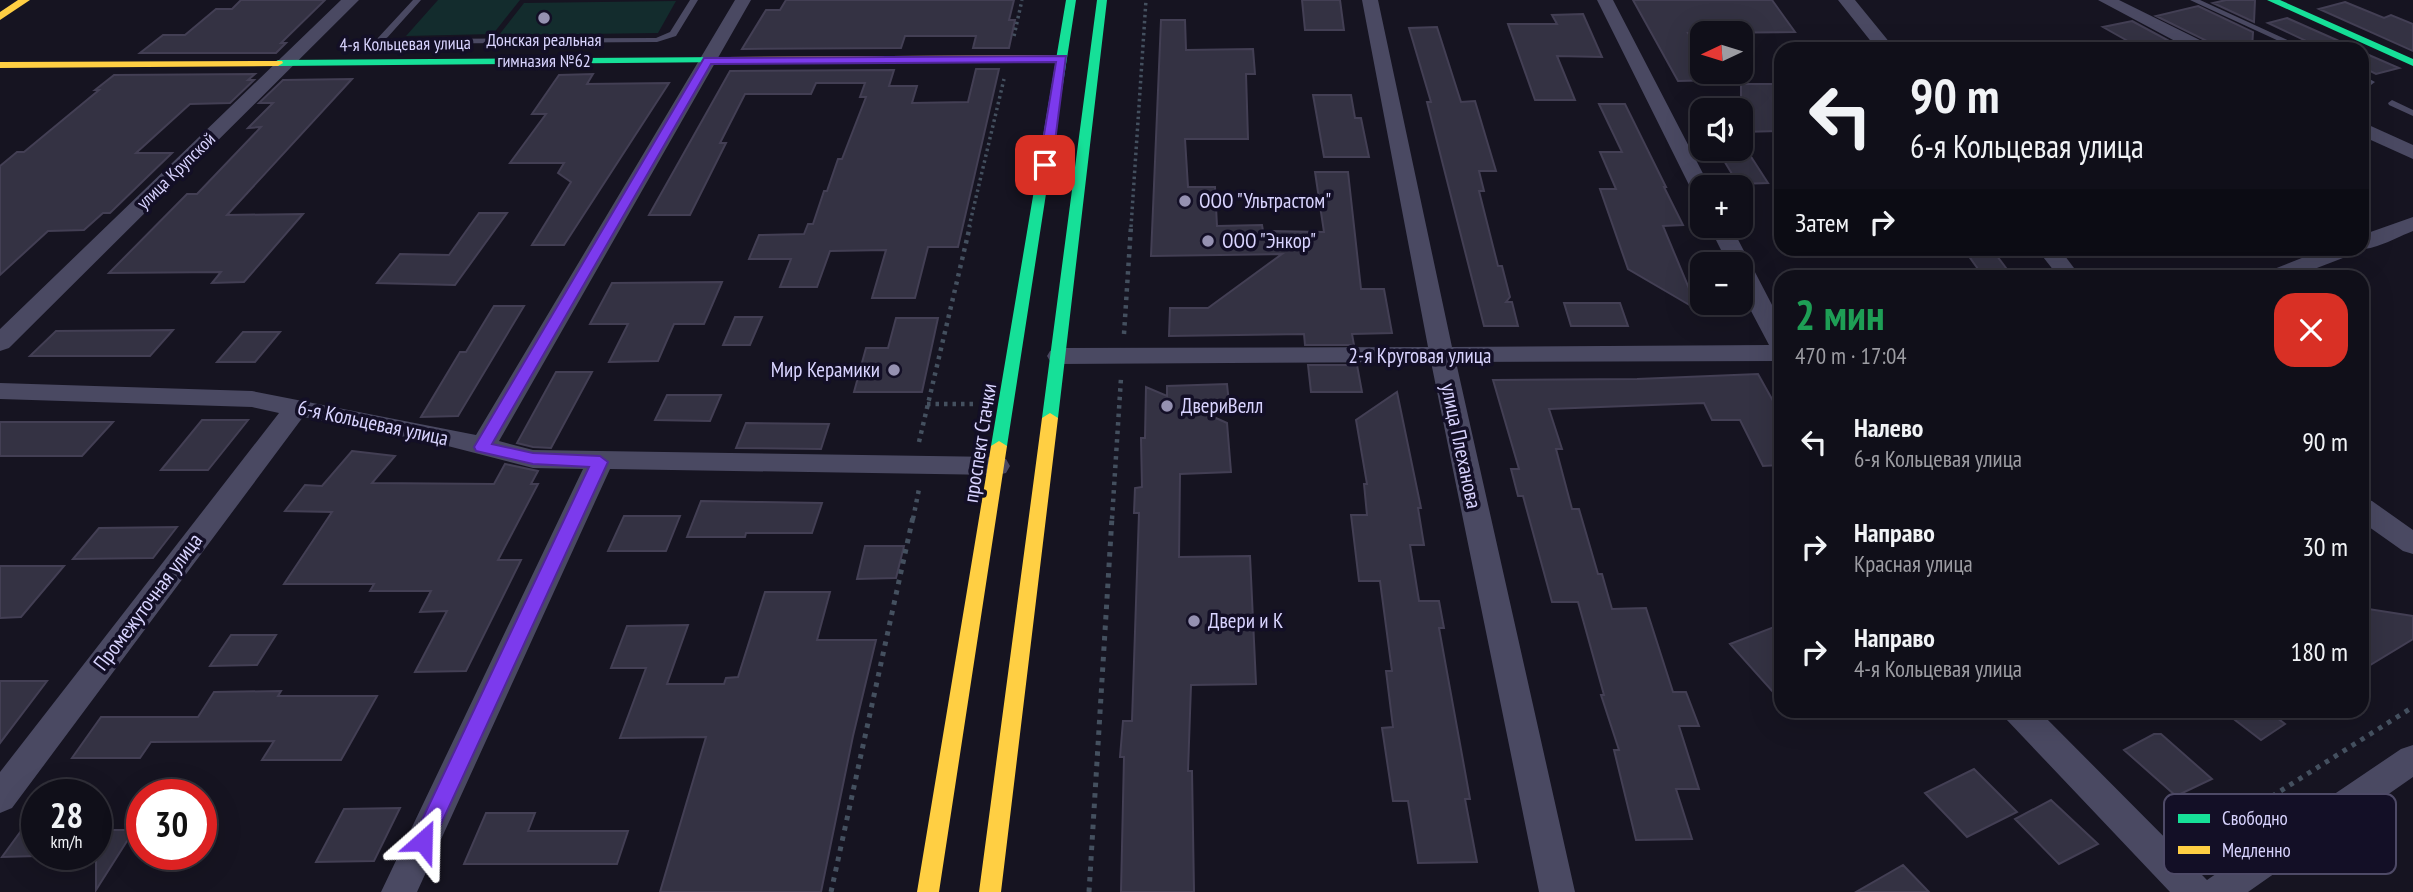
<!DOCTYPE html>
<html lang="ru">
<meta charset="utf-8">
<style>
body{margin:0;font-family:"PT Sans Narrow",sans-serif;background:#191822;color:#f1f3f6;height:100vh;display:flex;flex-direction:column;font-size:26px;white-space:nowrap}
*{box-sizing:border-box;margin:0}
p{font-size:23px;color:#9c9ca2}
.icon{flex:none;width:38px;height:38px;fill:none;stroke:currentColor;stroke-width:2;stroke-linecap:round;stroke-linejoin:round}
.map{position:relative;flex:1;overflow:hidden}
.sheet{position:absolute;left:1774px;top:270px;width:595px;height:448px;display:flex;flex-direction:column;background:#100f19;border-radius:21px;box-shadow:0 7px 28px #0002,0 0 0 2px #302f38}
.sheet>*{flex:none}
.banner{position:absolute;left:1774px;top:42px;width:595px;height:214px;border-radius:21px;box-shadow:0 7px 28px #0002,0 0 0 2px #302f38;background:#100f19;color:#f1f3f6;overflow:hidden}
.needle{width:46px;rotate:266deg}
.buttons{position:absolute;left:1690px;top:21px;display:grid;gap:14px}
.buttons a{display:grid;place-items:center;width:63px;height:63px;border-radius:14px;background:#100f19;box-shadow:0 7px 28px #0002,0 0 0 2px #302f38;font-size:35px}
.speed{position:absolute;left:21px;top:779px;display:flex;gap:14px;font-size:35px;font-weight:700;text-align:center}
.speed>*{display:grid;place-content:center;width:91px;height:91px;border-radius:50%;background:#100f19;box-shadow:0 7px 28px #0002,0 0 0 2px #302f38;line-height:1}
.speed small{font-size:18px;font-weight:400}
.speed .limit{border:10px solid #d22;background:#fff;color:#111}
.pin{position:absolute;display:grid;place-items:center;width:60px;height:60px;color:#fff;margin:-30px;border-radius:14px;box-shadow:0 4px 10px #0006}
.me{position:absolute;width:77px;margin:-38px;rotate:25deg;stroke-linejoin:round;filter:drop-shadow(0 0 5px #0008)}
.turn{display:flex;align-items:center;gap:24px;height:147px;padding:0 21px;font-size:32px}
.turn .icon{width:91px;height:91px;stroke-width:2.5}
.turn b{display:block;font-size:49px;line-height:60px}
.then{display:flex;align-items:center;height:66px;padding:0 21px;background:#0003;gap:14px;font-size:26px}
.round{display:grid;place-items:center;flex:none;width:74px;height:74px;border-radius:21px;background:#191822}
.head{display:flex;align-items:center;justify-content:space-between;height:119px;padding:0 21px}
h1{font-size:42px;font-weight:700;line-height:52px;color:#1e9e55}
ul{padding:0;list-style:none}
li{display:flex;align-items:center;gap:21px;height:105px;padding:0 21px}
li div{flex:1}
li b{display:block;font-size:26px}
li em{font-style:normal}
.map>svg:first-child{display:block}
</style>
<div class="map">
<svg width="2413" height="892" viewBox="0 0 2413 892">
<rect width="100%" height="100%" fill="#161421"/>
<!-- green -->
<path fill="#132c2d" d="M438,0H520L493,34L406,36Z
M676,1L658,33L499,35L524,3Z"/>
<!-- building -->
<path fill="#343243" stroke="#433f54" stroke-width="2" d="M241,0H325L281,43H286L276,53H140L163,35H185L216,9H232Z
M786,0H1014L1009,20H1015L1009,48H973L976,36H905L901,48L742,49L766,10H780Z
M1302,0H1340L1344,30H1305Z
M1633,0H1772L1795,32L1688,33L1703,56V72H1713L1718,80L1678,81Z
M2226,0H2255L2254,22L2213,3Z
M2345,2L2384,18L2391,15L2413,24V51L2319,9Z
M2198,6L2253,32L2252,49H2216L2211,43L2156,16Z
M1583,14L1602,57L1557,56L1575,100H1535L1508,24H1557L1552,15Z
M2287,18L2357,49H2323L2268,23Z
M1161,20H1185L1186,50L1253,49L1255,74H1246L1248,139H1185L1188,187H1215L1217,226L1262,225L1263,231L1324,232L1315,172H1348L1361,289H1384L1392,333L1352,334L1354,345H1305L1304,334L1169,336L1170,308H1208L1282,254L1151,256Z
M2132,21L2184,49H2142L2103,27Z
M1437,27L1461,102L1475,101L1496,171H1479L1484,191H1479L1498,266H1502L1510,297L1506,302H1512L1518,326H1484L1427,102H1431L1409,28Z
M2362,52L2399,68L2376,74L2362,67Z
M976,69H999L958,247H928L915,298H872L886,250L830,251L817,287H780L791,259H749L759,235L804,234L808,224H813L824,191H827L838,159H842L866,97H860L865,83H816L811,94H745L720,143H726L690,215H649L730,71L894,70L889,86H917L912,103L968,102Z
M255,74L248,80H254L230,103L190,104L136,153H172L110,213H103L84,230L48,231L0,275V166L17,152H24L99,90H95L114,75Z
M593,74L587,84L669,83L564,245H532L571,182L558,173L564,163H510L546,114H532L559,75Z
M352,79L227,215L303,214L244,282L212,283L221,272L109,273L187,194H197L261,127L248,128L273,103H259L283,80Z
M1741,84H1776L1782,92V131L1741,132Z
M1313,95H1351L1355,118H1361L1369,157H1324Z
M1599,104H1625L1666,187H1664L1683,225L1663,226L1698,310L1628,269L1600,189H1616L1600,152H1622Z
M1717,149H1746L1768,183L1738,184Z
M479,213H507L455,285L377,283L400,254L449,255Z
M1963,248H1991L2012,276H1983Z
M722,282L704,324H674L658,361L609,362L628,324H590L612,283Z
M1564,303H1620L1628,326H1571Z
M494,306H524L458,416L421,417L460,352H466Z
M735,317H762L750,345H723Z
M896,318H938L922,392H854L866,348H888Z
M173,330L150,356H30L56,331Z
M243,332H280L255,362H217Z
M1308,365H1357L1362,392H1311Z
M556,372H592L551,448L533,447L517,443Z
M1758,374L1782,417V465L1763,466L1740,420H1712L1704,403L1549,409L1562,449H1556L1572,509H1579L1598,574H1602L1612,609L1646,608L1673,692H1686L1699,726H1679L1699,789H1676L1692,839L1636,840L1614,750H1619L1601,695H1604L1578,602H1552L1523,496H1518L1511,469H1519L1493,380L1637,379Z
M1227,384L1230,413L1207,414L1227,423L1231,472L1180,474L1179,557L1250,556L1256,684L1191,685L1188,771H1192L1194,892H1121L1124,757H1120L1123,721H1132L1139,513H1134L1135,488L1142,487L1141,438H1145L1146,387L1167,396V386Z
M1397,392L1421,508H1418L1424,545H1410L1419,601H1439L1444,628H1439L1470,799H1465L1477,862L1418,863L1408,801H1393L1382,728L1393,727L1386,671H1392L1380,581H1359L1351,515H1367L1364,484H1367L1356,420Z
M667,395H721L710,421L655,420Z
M202,420H248L208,470H161Z
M0,422H113L82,456H0Z
M746,423L829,424L821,449L736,448Z
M352,451L395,456L372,483L494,484L505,464L538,471L531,484H538L498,560H521L466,671L415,672L447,611L420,612L431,591H370L374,584H284L332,512L285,511L305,485L322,486Z
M701,501L757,502L822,503L812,533H746L745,537H687Z
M624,516H680L666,551H608Z
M177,527L153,558L73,559L99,528Z
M865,546H904L896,578L857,579Z
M0,566H64L21,617L0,618Z
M765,592H830L817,640H876L853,736L821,892H660L706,737L620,738L646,668H611L627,626L688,625L667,684H724L726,678L738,677Z
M2362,608L2413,616V639L2362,670Z
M1782,624V702L1730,644Z
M231,635H276L257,665L210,666Z
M0,681H47L0,743Z
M281,691L278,696H377L341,760H262L274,741L151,742L140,758H72L101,717H198L214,692Z
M2222,710H2267L2285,724L2261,740Z
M2154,734H2161L2212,779L2176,796L2124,750Z
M1974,769L2017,812L1967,837L1925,793Z
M2051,800L2098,844L2059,864L2015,819Z
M400,808L374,861L316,862L344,809Z
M37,809V856L2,857Z
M486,813H535L528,831H628L617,864H464Z
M96,830H134L96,890Z
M1903,865L1929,892H1856Z"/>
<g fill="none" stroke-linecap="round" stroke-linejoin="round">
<!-- path-far2 -->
<path stroke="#44505f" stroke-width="3.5" stroke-dasharray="2.5 3.5" stroke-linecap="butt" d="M1014,36L1022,0
M969,227L1004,79
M1131,227L1146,0"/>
<!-- path-far1 -->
<path stroke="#44505f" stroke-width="4.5" stroke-dasharray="3.5 5" stroke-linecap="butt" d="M1124,334L1131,226
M927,404H975
M919,442L970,226
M913,519L919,489
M1112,519L1121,378"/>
<!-- path -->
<path stroke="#44505f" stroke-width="5" stroke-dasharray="4.5 6" stroke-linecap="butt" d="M2192,847L2413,707
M831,892L913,517
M1089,892L1112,517"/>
<!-- lane -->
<path fill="#4a4962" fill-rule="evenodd" d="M413,0H421L386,39L656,38L670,32L690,0H698L676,36L657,42L376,44V40Z
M2190,0H2200L2307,49C2300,49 2296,47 2290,46C2283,45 2269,49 2261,49L2281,42Z
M2362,75L2375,82L2371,85L2362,81Z
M2392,100L2413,110V116L2389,105L2388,103Z"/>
<!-- street -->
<path fill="#4a4962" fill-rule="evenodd" d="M341,0H359L9,348L0,351V329Z
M735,0H751L499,441L533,450L997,457L1006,459L1010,466L1006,473L997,475L610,469L417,892H381L583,469L533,468L440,444L303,417L12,808L0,813V772L279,413L252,407L0,399V383L252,391L476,435Z
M1362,0H1378L1452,347L1769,345L1741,292V264H1728L1709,226H1731L1782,324V361L1456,362L1575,892H1539L1431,362L1059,364L1050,361L1047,356L1050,351L1059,348L1428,347Z
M1597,0H1613L1710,187H1703V199L1696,197L1693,193Z
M1838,0H1855L1895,49H1877Z
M2098,0H2119L2210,45L2213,49H2190Z
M2362,122L2413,145V159L2362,136Z
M2413,217V231C2397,237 2376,250 2359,249L2356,253L2296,276H2266L2269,271L2327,248H2362V235Z
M2036,248H2059L2080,276H2058Z
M2362,498L2372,501L2413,530V554L2403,551L2362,522Z
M2001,710H2038L2207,880L2401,749L2413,745V777L2248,892H2170L2006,719Z"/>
<!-- fast -->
<path fill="#16e098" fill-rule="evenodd" d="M1066,0H1076L1007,446L999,451L991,446Z
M1097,0H1107L1058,418L1050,423L1042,418Z
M2267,0H2280L2413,59V66Z
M727,57L731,58V62L278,66L273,63L278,60Z"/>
<!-- slow -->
<path fill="#ffcf43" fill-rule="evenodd" d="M18,0H30L0,20V12Z
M1062,55L1066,56V60L727,63L722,60L727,57Z
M282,61L283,63L278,66L0,68V62Z
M1050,413L1058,418L1001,892H979L1042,418Z
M999,441L1007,446L939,892H917L991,446Z"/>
</g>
<!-- route -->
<path fill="#7c3aed" stroke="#51269a" stroke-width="2" d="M1066,56L1052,165L1045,169L1039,165L1056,62L711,64L492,444L533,453L600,456L608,462L430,848L423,851L415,848L412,841L589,467L533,464L476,451L474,447L704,58Z"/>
<!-- markers -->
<g fill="#9591b1" stroke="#130f26" stroke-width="2.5">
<circle cx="544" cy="18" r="7"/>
<circle cx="1185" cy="201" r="7"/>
<circle cx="1208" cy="241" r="7"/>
<circle cx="894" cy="370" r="7"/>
<circle cx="1167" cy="406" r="7"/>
<circle cx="1194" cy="621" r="7"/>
</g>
<g text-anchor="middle" stroke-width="7" stroke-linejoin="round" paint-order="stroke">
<!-- far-poi labels -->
<g font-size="18" fill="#d9d4ff" stroke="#130f26">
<text x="544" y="46">Донская реальная<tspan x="544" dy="21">гимназия №62</tspan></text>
</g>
<!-- far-street labels -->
<g font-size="18" fill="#d9d4ff" stroke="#130f26">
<text transform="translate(405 44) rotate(-1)" y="6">4-я Кольцевая улица</text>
<text transform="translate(176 171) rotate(-44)" y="6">улица Крупской</text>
</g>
<!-- poi labels -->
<g font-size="21" fill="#d9d4ff" stroke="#130f26" text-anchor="start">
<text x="1199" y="208">ООО "Ультрастом"</text>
<text x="1222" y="248">ООО "Энкор"</text>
<text x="880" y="377" text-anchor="end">Мир Керамики</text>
<text x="1181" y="413">ДвериВелл</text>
<text x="1208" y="628">Двери и К</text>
</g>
<!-- street labels -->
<g font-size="21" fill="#d9d4ff" stroke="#130f26">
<text x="1420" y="363">2-я Круговая улица</text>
<text transform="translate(373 423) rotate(12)" y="7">6-я Кольцевая улица</text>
<text transform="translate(980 443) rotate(-81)" y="7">проспект Стачки</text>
<text transform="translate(1461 446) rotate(78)" y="7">улица Плеханова</text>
<text transform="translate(148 602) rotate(-53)" y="7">Промежуточная улица</text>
</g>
</g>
<!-- legend -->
<rect x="2164" y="794" width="232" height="80" rx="10" fill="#130f26" stroke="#4e4a67" stroke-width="2"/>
<rect x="2178" y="814" width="32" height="9" fill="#16e098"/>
<rect x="2178" y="846" width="32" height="8" fill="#ffcf43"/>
<g font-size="19" fill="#d9d4ff">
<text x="2222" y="825">Свободно</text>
<text x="2222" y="857">Медленно</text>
</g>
</svg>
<div class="buttons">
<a><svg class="needle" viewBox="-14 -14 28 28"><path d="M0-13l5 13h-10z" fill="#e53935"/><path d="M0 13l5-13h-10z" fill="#9c9ca2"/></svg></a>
<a><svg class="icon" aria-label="sound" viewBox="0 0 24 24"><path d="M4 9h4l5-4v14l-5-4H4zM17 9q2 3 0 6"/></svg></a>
<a>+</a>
<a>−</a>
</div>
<div class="speed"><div>28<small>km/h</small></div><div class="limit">30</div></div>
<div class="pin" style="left:1045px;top:165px;background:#d93025"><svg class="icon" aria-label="arrive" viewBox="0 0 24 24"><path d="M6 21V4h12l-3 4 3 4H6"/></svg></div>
<svg class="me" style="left:423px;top:841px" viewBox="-20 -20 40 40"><path d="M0-17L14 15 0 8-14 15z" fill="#7c3aed" stroke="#fff" stroke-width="4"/></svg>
<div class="banner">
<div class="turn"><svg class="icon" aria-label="left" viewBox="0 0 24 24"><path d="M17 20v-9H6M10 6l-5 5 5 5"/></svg><div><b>90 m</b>6-я Кольцевая улица</div></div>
<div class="then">Затем<svg class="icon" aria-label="right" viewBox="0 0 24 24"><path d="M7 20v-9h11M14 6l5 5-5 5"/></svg></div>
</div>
<section class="sheet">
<div class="head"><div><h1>2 мин</h1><p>470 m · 17:04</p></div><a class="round" style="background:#d93025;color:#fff"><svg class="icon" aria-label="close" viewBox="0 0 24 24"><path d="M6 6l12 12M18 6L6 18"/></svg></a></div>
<ul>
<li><svg class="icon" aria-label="left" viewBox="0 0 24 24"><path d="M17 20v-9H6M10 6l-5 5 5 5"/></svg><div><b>Налево</b><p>6-я Кольцевая улица</p></div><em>90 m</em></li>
<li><svg class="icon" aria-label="right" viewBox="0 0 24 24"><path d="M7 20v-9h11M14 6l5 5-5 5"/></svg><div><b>Направо</b><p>Красная улица</p></div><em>30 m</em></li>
<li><svg class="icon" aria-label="right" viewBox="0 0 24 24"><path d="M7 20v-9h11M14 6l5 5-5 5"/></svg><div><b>Направо</b><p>4-я Кольцевая улица</p></div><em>180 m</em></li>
</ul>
</section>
</div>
